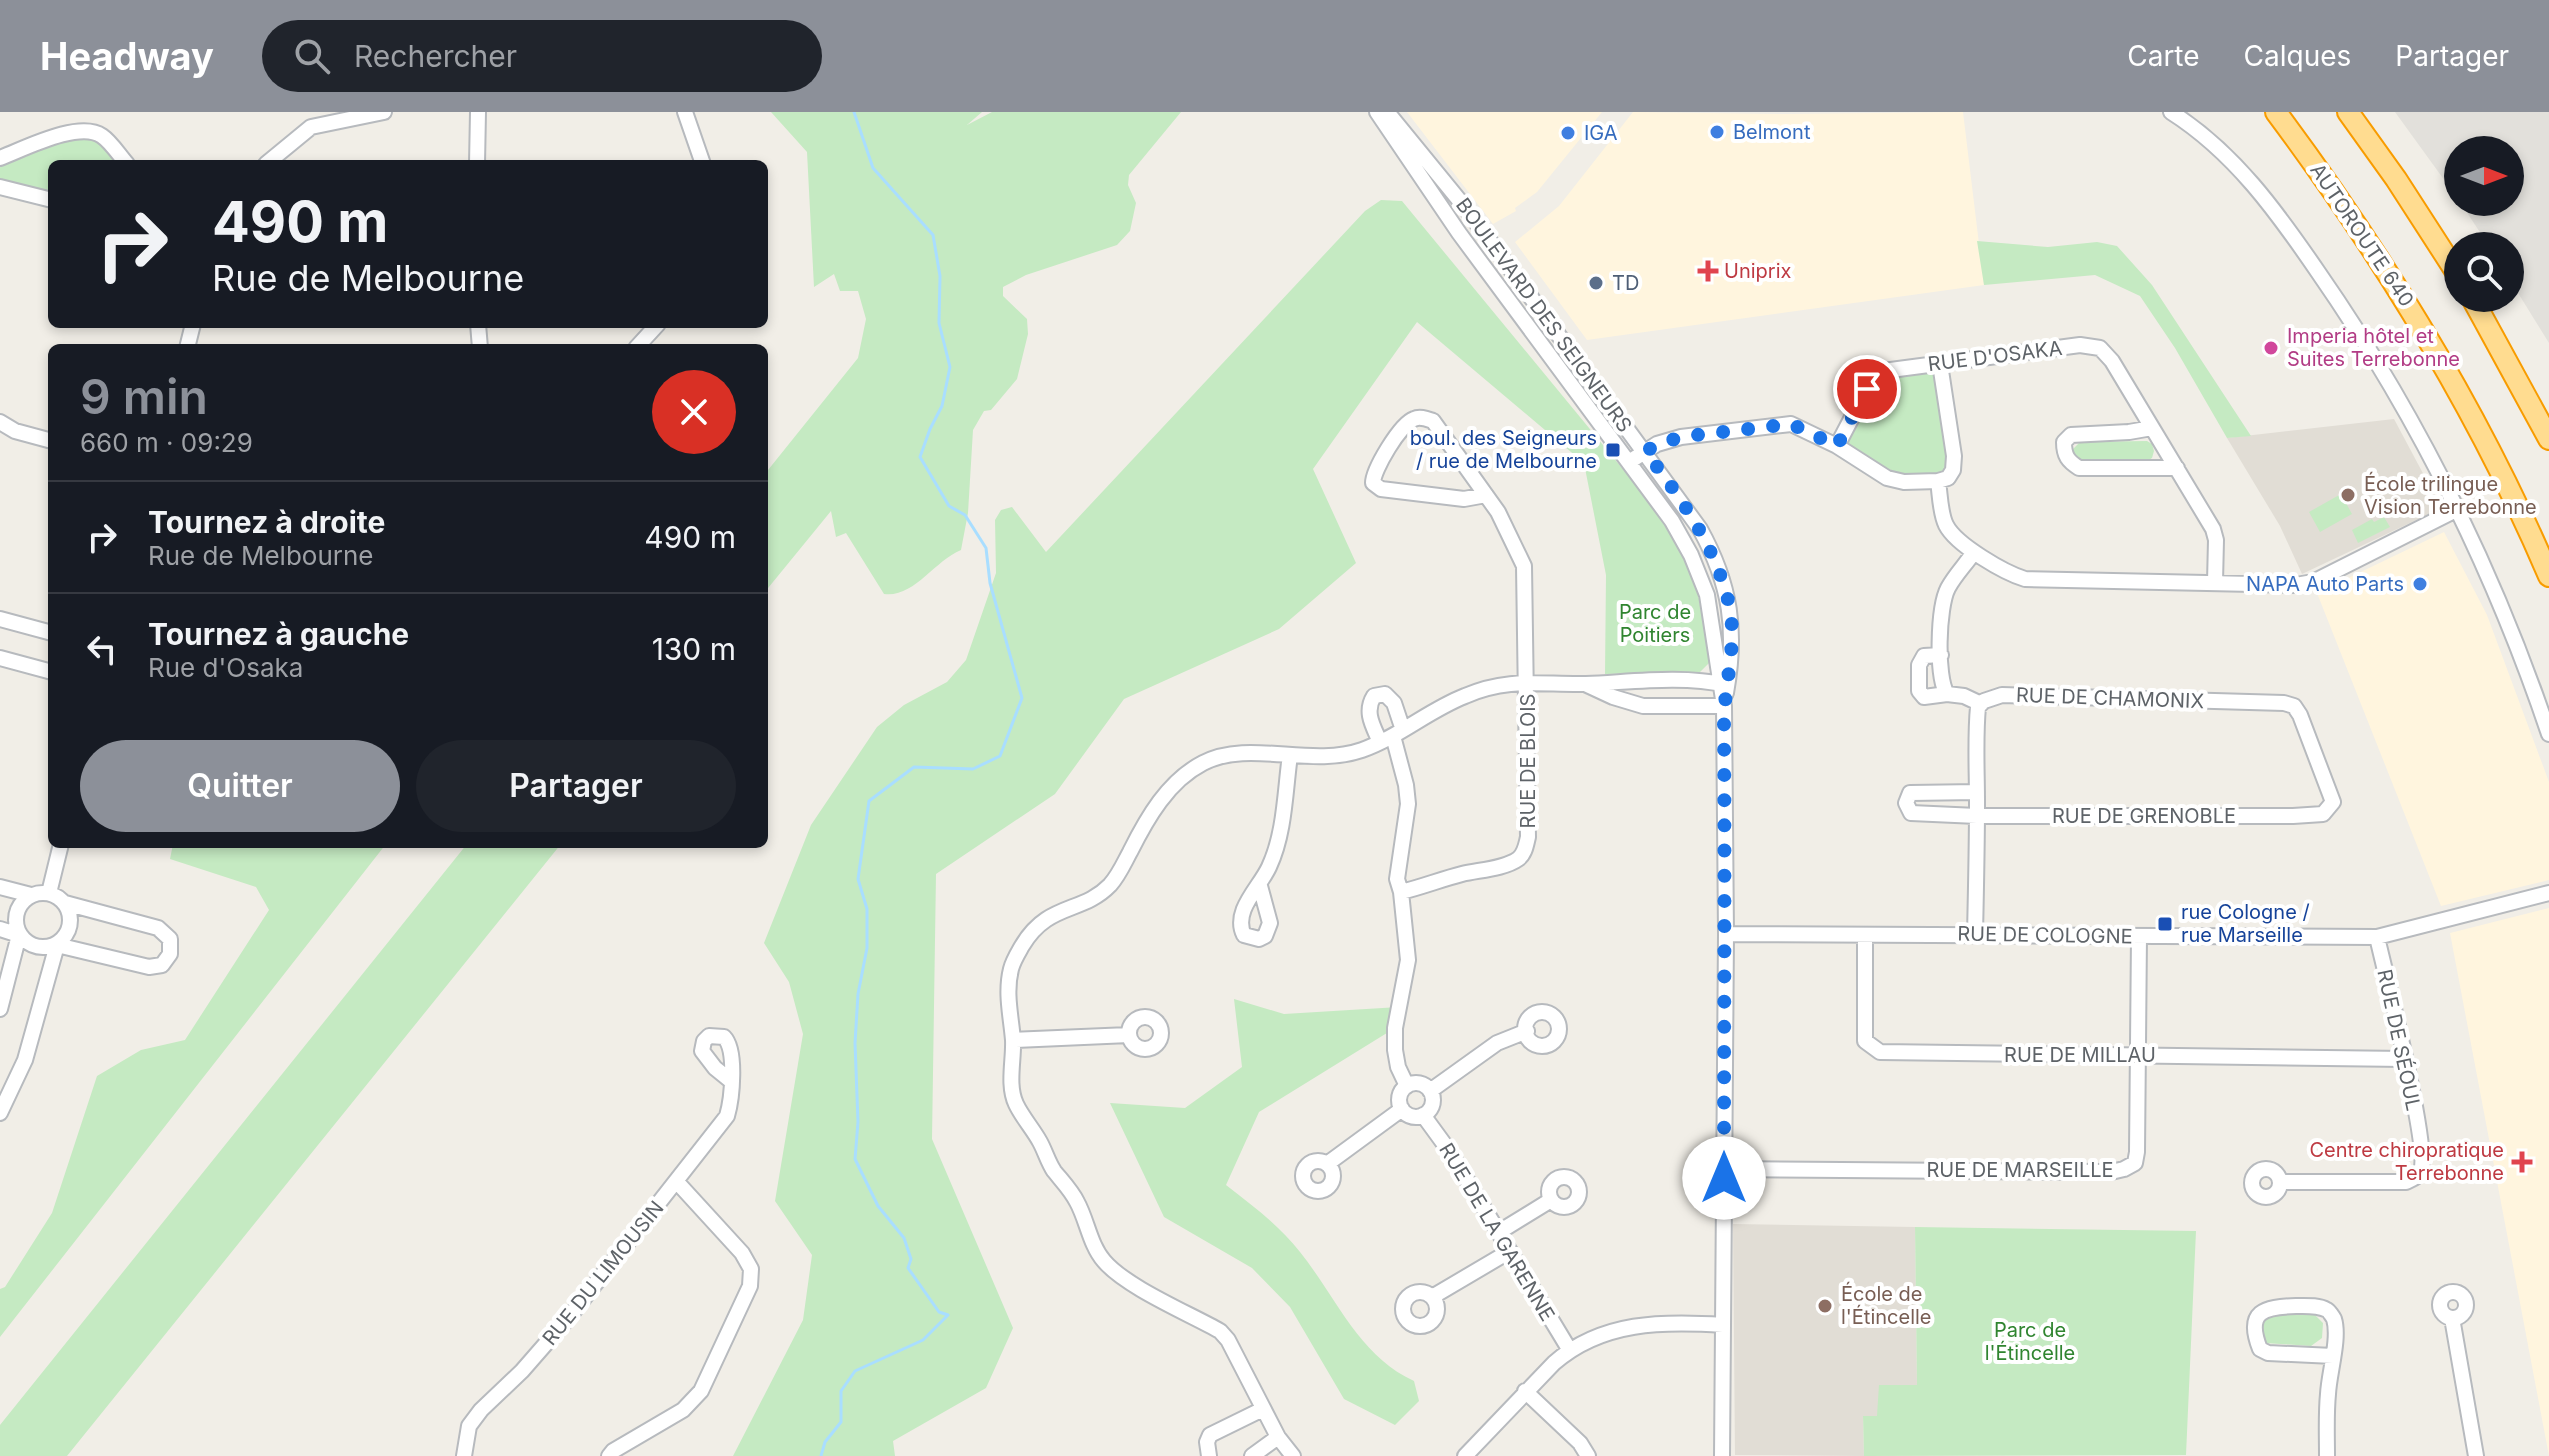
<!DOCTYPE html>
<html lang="fr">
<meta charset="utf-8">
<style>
body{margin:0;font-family:Inter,sans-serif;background:#20242c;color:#f1f3f6;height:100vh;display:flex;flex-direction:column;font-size:30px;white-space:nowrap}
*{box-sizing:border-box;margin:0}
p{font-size:26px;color:#9ea1a6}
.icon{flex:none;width:44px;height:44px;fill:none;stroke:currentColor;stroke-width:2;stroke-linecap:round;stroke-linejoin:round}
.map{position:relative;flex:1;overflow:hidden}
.panel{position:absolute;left:48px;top:232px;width:720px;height:504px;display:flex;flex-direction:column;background:#171b24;border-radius:12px;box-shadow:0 4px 12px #0003}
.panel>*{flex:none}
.hud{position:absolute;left:48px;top:48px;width:720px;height:168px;border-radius:12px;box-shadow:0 4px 12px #0003;background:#171b24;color:#f1f3f6;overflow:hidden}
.needle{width:52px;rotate:90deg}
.controls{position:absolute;left:2444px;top:24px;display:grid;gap:16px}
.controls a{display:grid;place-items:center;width:80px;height:80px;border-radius:50%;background:#171b24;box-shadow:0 4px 12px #0003;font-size:40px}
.pin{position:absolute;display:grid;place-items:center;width:68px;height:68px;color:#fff;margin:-34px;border:4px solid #fff;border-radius:50%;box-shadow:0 2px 8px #0007}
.me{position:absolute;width:88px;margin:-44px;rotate:0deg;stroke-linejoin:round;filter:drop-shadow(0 0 6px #0008)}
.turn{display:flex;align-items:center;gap:28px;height:168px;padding:0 32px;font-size:36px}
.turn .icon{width:104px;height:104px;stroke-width:2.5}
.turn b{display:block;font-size:56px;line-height:68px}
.round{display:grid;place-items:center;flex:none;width:84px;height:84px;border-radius:42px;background:#20242c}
.headline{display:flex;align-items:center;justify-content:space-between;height:136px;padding:0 32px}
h1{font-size:48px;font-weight:600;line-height:60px;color:#8c9099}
.cta{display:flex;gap:16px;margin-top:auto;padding:16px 32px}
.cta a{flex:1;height:92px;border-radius:48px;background:#8c9099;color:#fff;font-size:32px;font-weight:600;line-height:92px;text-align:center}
.cta a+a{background:#20242c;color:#f1f3f6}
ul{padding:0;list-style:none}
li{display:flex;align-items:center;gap:24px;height:112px;padding:0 32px;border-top:2px solid #363941}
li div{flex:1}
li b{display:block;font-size:30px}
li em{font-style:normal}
header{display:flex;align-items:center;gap:48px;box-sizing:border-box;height:112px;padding:0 40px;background:#8c9099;color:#fff}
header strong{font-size:38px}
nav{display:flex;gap:44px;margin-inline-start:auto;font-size:28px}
.search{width:560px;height:72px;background:#20242c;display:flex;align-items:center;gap:20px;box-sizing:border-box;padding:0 28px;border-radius:44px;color:#9ea1a6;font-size:30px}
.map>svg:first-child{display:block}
</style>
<header>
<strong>Headway</strong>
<div class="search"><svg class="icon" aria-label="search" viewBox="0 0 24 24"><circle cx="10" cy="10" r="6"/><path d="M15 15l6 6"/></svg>Rechercher</div>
<nav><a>Carte</a><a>Calques</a><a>Partager</a></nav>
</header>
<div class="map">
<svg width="2549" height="1344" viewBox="0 0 2549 1344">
<rect width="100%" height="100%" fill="#f1eee7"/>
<!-- commercial -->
<path fill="#fff5de" d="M1407,0H1602L1537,80L1515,96L1516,99L1493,112Z
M1633,0L1784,2L1963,0L1984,173L1587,228L1515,130L1559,94Z
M2444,420L2487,503L2549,670V768L2441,794L2317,481Z
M2549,796V1344L2450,821Z"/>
<!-- industrial -->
<path fill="#e2e0db" d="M2395,0H2549V231L2510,168V134H2489L2460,90H2510V38H2458V87Z"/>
<!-- education -->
<path fill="#e1ddd5" d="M2394,307L2434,382L2436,391L2431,401L2302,462L2280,414L2227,326Z
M1733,1112L1915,1115L1917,1273L1877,1304L1863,1305L1864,1344L1735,1343Z"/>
<!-- green -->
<path fill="#c5eac2" d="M771,0H982L967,13L992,0H1181L1129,63L1128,73L1136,91L1130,119L1117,133L1026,163L1003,175V184L1027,207L1028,222L1017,267L991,298L984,299L973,318L968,401L961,438C934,449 914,486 884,482L846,421L836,425L831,399L764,481V363L858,246L866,207L858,179H840L834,162L814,175L807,40Z
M86,18L127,52H52V88L0,75V46Z
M1381,88L1402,89L1673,418L1698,482L1710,550L1700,560L1605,562L1606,463L1584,351L1417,210L1313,357L1356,451L1279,517L1124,587L1055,682L936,762L932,1027L1013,1216L986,1276L893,1329L895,1344H733L803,1208L812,1143L775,1089L803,922L789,870L764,831L811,713L877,615L904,593L947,570L966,548L996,461L995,408L1001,398L1012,395L1046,440L1365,99Z
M1977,129L2048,135L2097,130L2117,134L2152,173L2251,324L2227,326L2175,236L2140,184L2095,163L1984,173Z
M1940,252L1954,344L1948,366L1904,370L1837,334L1872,267Z
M2147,329L2152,332L2154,339L2152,346L2147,349L2082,348L2074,342L2073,337L2080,330Z
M2341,382L2352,402L2320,420L2309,400Z
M2384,405L2390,415L2358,431L2352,418L2372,407L2374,410Z
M173,732H386L0,1225V1177L5,1175L52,1101L97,964L141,938L185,928L269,798L256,775L170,747Z
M467,732H561L67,1344H0V1313Z
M1234,887L1284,902L1399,895L1395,916L1259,1000L1226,1073C1254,1095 1278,1112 1300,1140C1336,1185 1359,1244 1414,1269L1419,1289L1395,1313L1344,1287L1290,1195L1252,1156L1164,1105L1110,991L1185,996L1242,955Z
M1915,1115L2196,1119L2186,1343L1864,1344L1863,1304H1877L1879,1273H1917Z
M2272,1202H2314L2323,1211L2322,1226L2311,1234L2265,1231L2261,1227L2262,1210Z"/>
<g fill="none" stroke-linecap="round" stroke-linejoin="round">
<!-- stream -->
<path stroke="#a9deff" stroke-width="3" d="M821,1344L825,1330L841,1310V1279L855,1259L923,1228L948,1203L939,1200L908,1156L911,1147L904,1126L878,1094L855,1047L858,1010L855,931L858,882L867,836V797L858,767L869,689L914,655L973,657L1000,644L1022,586L990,471L986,436L965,403L949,394L920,345L930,317L942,294L950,255L939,211L940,164L933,123L873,56L854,0"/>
<!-- minor casing -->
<g stroke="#b7babe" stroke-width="18">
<path id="minor" d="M685,0L703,52
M1377,0L1459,121L1672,409L1691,443L1707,483L1724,594L1726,822L1722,1344
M2171,0C2234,40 2277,100 2318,160C2416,301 2494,459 2549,622
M1388,1L1468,99L1700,417C1731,473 1737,519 1726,581
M0,46C24,37 79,8 102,24C111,30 119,43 127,52
M266,52L311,15L384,0
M477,52L478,0
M0,75L52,88
M478,212L480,236
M187,236L193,212
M636,236L658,212
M0,310L15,319L52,329
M2152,316L2129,320L2071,323L2064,330C2064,344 2068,349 2079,356H2177
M1837,334L1872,267L1883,259L2080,233L2100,236L2112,249L2213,417L2216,428L2215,470
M1629,350L1657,332L1681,325L1791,312L1837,334L1887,366L1904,370L1938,369C1940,382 1940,401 1946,413C1956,433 2005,461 2025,467L2296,473L2313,470L2456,398
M1938,369L1948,366L1953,358L1954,344L1940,252
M1974,440C1966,452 1955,463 1948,476C1938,495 1936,565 1947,582L1964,584L1981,592
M0,507L52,521
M1941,543L1924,544L1919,553V579L1924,585L1947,582
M0,546L52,560
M1585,572L1613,585L1643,594H1724
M1393,624L1406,673L1408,692L1397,767L1401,780L1408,848L1395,916V938L1398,955L1407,974
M1380,630C1373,614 1364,600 1374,584L1385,582L1394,591L1403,618
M1260,774L1270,811L1265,824L1259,827L1244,823C1232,799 1260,775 1269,755C1285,721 1285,679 1290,643
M0,775L31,783
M1401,780C1422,775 1442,767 1462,762C1478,758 1504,757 1518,747C1525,742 1526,733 1528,725L1524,454L1498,400L1433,309C1427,307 1420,304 1414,307C1400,312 1373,358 1373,371L1381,377L1464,387L1486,383
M16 808a27 27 0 1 1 54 0a27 27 0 1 1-54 0Z
M49,781L61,732
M0,817L19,823L0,897
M1726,822L2377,825L2549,781
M1975,822C1976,778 1977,734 1977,690C1977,658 1975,626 1978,595L1984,589L2002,583L2284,591L2294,594L2300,603L2333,690L2323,702L2293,704H1977L1911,701L1906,691L1910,681L1977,680
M1865,823V929L1880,940L2405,947
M1525 917a17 17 0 1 1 34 0a17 17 0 1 1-34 0Z
M1129 921a16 16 0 1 1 32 0a16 16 0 1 1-32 0Z
M1013,928L1129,923
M1399 988a17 17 0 1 1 34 0a17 17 0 1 1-34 0Z
M1430,979L1497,931L1527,919
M0,1001L25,948L57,833L149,855L162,853L170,842V827L158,816L65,791
M1423,1003L1450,1040L1569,1237
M1303 1064a15 15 0 1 1 30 0a15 15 0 1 1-30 0Z
M1327,1052L1402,997
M2252 1071a14 14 0 1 1 28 0a14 14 0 1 1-28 0Z
M1724,1057L2111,1060L2124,1057L2135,1051L2137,1040L2139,824
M1549 1080a15 15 0 1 1 30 0a15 15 0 1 1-30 0Z
M2280,1070H2406C2412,1067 2418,1065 2421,1059C2430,1037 2385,860 2377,825
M1499,1120L1551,1088
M1403 1197a17 17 0 1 1 34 0a17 17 0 1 1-34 0Z
M2440 1193a13 13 0 1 1 26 0a13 13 0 1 1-26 0Z
M1432,1185L1510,1139
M2452,1206L2476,1344
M1525,1279L1580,1331L1588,1344
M464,1344L469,1314L481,1298L522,1259L570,1204L727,1004C732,987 737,938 724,925L709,924L704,929L702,939L715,956L731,969
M609,1344L613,1339L683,1298L701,1279L750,1174L751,1157L742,1141L677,1070
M1209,1344L1207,1330L1210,1323L1263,1297
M1252,1344L1278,1325
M1293,1344L1278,1325L1228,1228L1220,1219C1188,1201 1126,1175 1104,1149C1090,1133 1087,1108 1077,1090C1071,1078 1062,1069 1054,1059C1048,1050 1045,1039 1040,1030C1033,1017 1022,1005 1016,992C1007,973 1014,948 1013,928C1011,904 1005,881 1011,857C1013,849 1018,841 1022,834C1048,790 1082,802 1110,773C1119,763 1124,751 1130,740C1147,706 1168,669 1203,651C1249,627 1310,656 1362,638C1399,625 1429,598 1465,584C1509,565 1541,573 1586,572C1633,570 1681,563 1727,573
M1465,1344L1554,1251C1602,1209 1663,1209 1723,1213
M2327,1344C2327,1323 2326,1302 2328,1282C2329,1261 2340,1226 2334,1207C2333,1205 2329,1199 2327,1198C2318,1193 2306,1194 2296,1194C2264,1195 2245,1199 2260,1237L2268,1241L2333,1244"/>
</g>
<!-- highway casing -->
<g stroke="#f89c00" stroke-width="24">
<path id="highway" d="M2276,0C2384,145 2478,298 2549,464
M2348,0L2396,67L2458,163
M2472,186L2549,327"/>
</g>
<!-- minor -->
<use href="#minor" stroke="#fff" stroke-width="14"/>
<!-- highway -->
<use href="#highway" stroke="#ffdc90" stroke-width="20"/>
</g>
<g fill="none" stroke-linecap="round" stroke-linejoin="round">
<!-- route -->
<path stroke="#1a73e8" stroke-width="14" stroke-dasharray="0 25.2" d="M1724,1066C1724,915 1725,764 1724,612C1724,571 1738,533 1729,492C1715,433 1681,386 1645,339L1667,329L1688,324L1791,312L1837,334L1867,277"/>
</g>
<!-- markers -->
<g fill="#3f7fe0" stroke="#fff" stroke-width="3">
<circle cx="1717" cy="20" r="8"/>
<circle cx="1568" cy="21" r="8"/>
<circle cx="2420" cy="472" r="8"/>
</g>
<g fill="#e0444e" stroke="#fff" stroke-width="3">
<path d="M1704 147h8v8h8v8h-8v8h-8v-8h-8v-8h8z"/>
<path d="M2518 1038h8v8h8v8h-8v8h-8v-8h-8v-8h8z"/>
</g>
<circle fill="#5c6f8a" stroke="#fff" stroke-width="3" cx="1596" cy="171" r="8"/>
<circle fill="#d1479c" stroke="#fff" stroke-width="3" cx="2271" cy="236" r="8"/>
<g fill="#1a4fb4" stroke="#fff" stroke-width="3">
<rect x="1605" y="330" width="16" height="16" rx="4"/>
<rect x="2157" y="804" width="16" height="16" rx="4"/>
</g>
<g fill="#8d6e63" stroke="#fff" stroke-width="3">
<circle cx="2348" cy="383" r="8"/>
<circle cx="1825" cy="1194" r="8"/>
</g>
<g text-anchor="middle" stroke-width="8" stroke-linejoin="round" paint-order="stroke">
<!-- shop labels -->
<g font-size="20" fill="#366cbe" stroke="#fff" text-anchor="start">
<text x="1733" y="27">Belmont</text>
<text x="1584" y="28">IGA</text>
<text x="2404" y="479" text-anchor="end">NAPA Auto Parts</text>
</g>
<!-- street labels -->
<g font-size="20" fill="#5e6368" stroke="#fff">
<text transform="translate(2362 123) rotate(56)" y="7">AUTOROUTE 640</text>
<text transform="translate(1544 203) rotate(54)" y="7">BOULEVARD DES SEIGNEURS</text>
<text transform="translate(1995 244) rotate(-7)" y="7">RUE D'OSAKA</text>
<text transform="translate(2110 586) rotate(2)" y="7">RUE DE CHAMONIX</text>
<text transform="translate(1528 649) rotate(-90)" y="7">RUE DE BLOIS</text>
<text x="2144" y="711">RUE DE GRENOBLE</text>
<text transform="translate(2045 823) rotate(1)" y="7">RUE DE COLOGNE</text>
<text transform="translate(2399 928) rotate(78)" y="7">RUE DE SÉOUL</text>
<text x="2080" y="950">RUE DE MILLAU</text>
<text x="2020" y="1065">RUE DE MARSEILLE</text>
<text transform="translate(1497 1120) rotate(59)" y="7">RUE DE LA GARENNE</text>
<text transform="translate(603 1161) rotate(-51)" y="7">RUE DU LIMOUSIN</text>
</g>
<!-- health labels -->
<g font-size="20" fill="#be3a42" stroke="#fff" text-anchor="start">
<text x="1724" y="166">Uniprix</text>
<text x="2504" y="1045" text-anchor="end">Centre chiropratique<tspan x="2504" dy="23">Terrebonne</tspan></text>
</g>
<!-- service labels -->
<g font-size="20" fill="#4e5e75" stroke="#fff" text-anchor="start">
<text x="1612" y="178">TD</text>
</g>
<!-- hotel labels -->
<g font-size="20" fill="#b23c85" stroke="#fff" text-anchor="start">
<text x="2287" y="231">Imperia hôtel et<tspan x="2287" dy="23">Suites Terrebonne</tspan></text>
</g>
<!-- transit labels -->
<g font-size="20" fill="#164399" stroke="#fff" text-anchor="end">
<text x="1597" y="333">boul. des Seigneurs<tspan x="1597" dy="23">/ rue de Melbourne</tspan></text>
<text x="2181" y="807" text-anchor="start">rue Cologne /<tspan x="2181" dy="23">rue Marseille</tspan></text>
</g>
<!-- education labels -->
<g font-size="20" fill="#785e54" stroke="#fff" text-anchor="start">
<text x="2364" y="379">École trilingue<tspan x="2364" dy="23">Vision Terrebonne</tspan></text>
<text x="1841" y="1189">École de<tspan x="1841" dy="23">l'Étincelle</tspan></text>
</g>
<!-- park labels -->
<g font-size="20" fill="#308530" stroke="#fff">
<text x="1655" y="507">Parc de<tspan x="1655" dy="23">Poitiers</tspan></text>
<text x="2030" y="1225">Parc de<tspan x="2030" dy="23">l'Étincelle</tspan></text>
</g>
</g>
</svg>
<div class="controls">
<a><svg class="needle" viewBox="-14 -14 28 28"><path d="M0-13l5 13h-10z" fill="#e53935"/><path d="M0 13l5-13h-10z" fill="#9ea1a6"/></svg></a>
<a><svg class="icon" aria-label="search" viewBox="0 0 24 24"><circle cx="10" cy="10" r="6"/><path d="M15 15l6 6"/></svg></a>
</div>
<div class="pin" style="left:1867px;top:277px;background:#d93025"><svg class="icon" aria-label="arrive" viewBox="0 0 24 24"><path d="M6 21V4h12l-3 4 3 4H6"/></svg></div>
<svg class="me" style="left:1724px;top:1066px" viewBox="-20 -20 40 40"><circle r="19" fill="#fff"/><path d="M0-13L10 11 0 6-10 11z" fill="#1a73e8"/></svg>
<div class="hud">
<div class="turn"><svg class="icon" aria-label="right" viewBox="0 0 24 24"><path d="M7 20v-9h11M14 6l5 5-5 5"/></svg><div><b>490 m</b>Rue de Melbourne</div></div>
</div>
<section class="panel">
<div class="headline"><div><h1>9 min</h1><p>660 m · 09:29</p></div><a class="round" style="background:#d93025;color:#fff"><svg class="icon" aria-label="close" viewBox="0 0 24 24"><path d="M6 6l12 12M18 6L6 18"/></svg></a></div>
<ul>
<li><svg class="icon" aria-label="right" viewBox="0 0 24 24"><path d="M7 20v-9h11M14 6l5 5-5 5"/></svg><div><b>Tournez à droite</b><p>Rue de Melbourne</p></div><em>490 m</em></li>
<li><svg class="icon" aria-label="left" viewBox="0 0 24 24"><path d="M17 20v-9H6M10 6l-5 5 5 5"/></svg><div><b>Tournez à gauche</b><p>Rue d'Osaka</p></div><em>130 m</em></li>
</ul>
<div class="cta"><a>Quitter</a><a>Partager</a></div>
</section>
</div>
